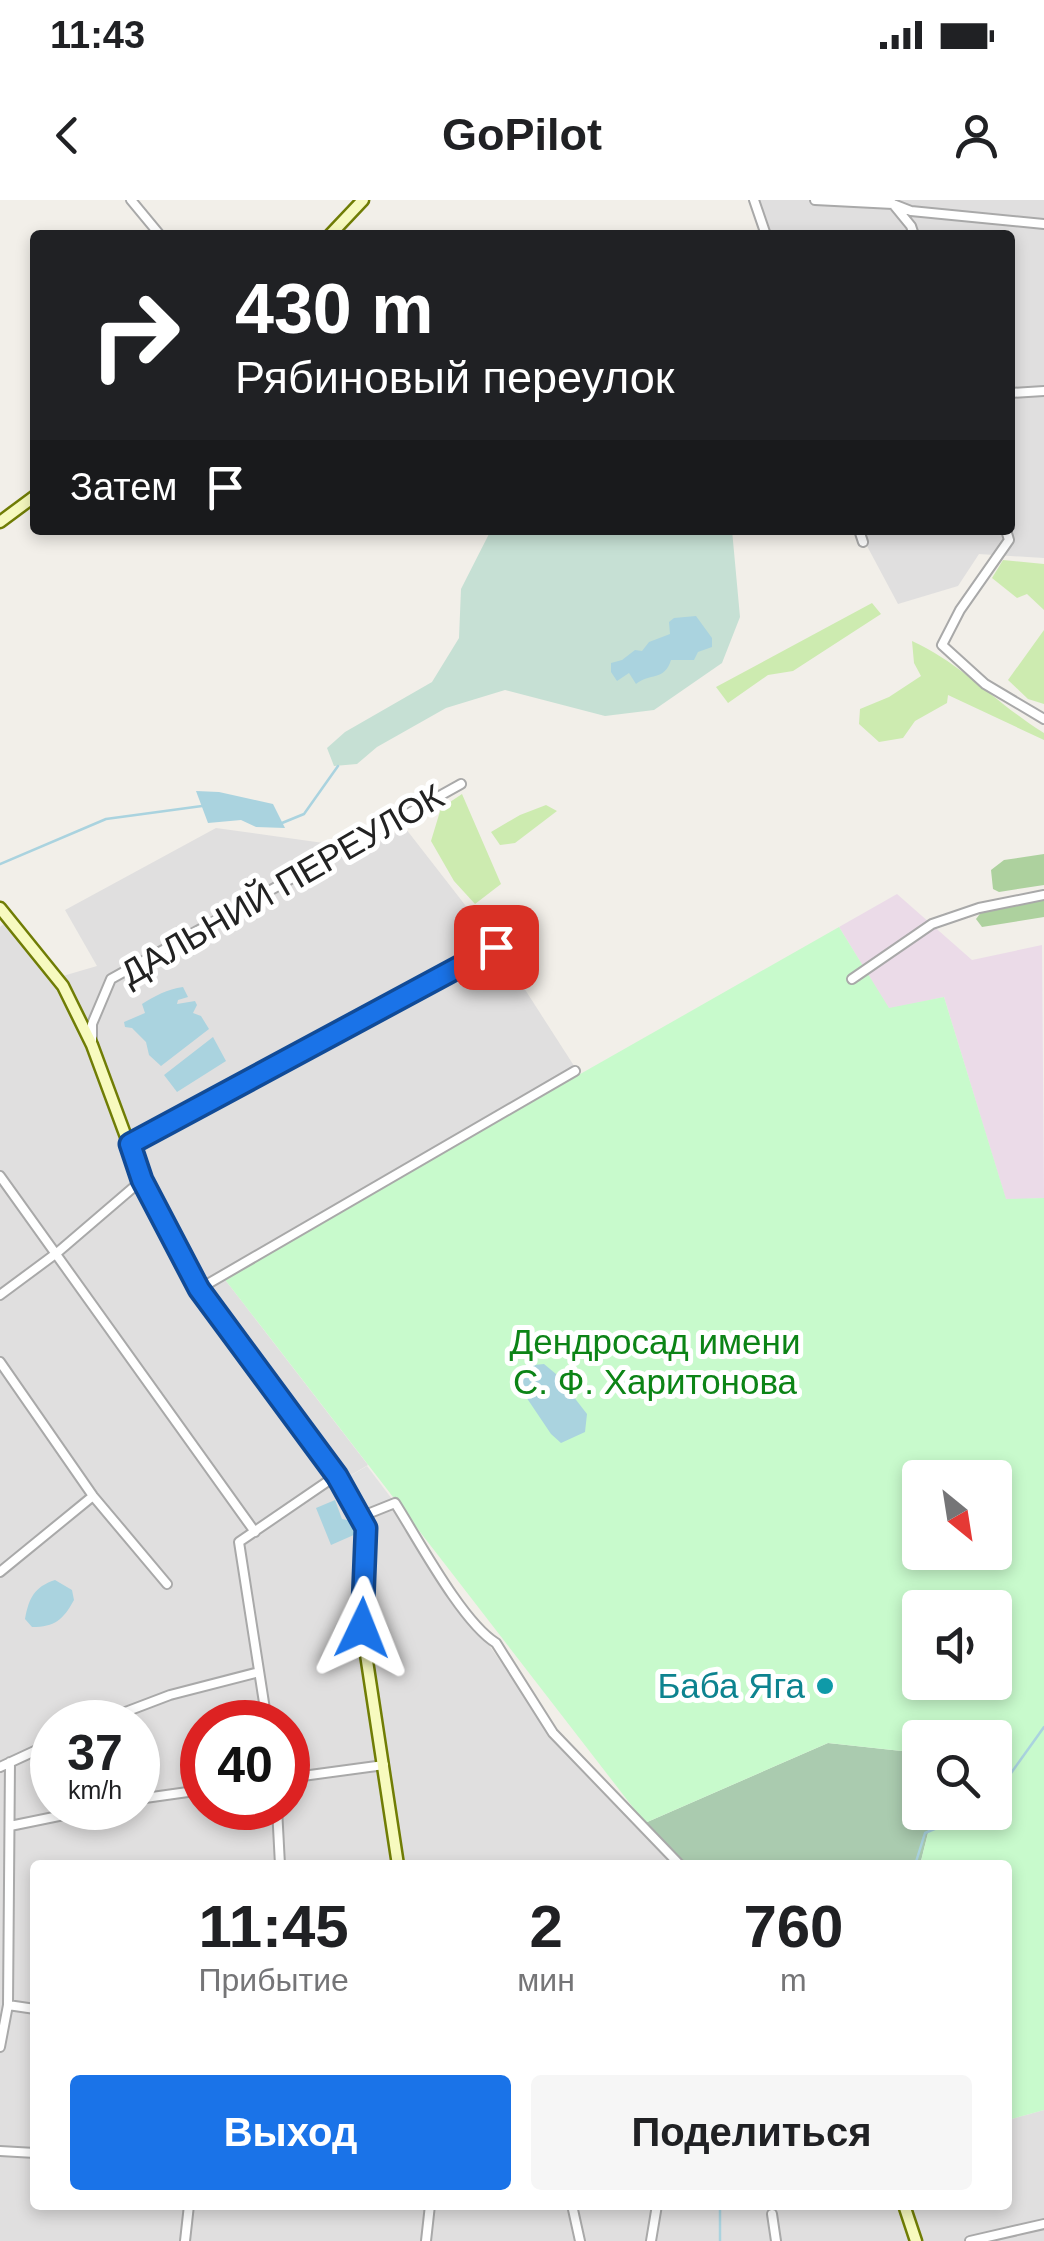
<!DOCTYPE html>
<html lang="ru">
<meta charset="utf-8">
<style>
body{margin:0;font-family:Arial,sans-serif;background:#f6f6f6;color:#202124;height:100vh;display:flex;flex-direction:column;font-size:38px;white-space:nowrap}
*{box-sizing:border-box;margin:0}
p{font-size:32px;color:#757577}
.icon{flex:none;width:55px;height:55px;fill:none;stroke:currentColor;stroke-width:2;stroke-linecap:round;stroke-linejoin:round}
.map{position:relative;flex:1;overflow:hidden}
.details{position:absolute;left:30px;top:1660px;width:982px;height:350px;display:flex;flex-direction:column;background:#fff;border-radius:10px;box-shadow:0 5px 15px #0003}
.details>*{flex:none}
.top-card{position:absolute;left:30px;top:30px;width:985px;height:305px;border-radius:10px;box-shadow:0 5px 15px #0003;background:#202124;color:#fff;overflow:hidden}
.needle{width:65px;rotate:150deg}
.controls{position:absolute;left:902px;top:1260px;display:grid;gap:20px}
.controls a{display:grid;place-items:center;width:110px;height:110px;border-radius:10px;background:#fff;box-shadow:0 5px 15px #0003;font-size:50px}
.speed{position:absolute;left:30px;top:1500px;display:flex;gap:20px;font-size:50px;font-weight:700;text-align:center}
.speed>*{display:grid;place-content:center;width:130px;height:130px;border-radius:50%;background:#fff;box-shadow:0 5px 15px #0003;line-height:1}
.speed small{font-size:25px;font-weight:400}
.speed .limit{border:15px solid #d22;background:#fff;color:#111}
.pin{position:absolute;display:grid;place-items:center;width:85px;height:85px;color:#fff;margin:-42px;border-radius:20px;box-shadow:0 5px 15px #0006}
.me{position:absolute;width:110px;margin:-55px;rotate:2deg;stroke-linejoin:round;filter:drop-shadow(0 0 8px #0008)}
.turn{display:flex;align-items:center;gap:35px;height:210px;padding:0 40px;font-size:45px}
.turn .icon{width:130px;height:130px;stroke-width:2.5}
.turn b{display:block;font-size:70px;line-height:85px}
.then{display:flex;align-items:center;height:95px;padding:0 40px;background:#0003;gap:20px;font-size:38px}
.eta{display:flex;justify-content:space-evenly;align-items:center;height:170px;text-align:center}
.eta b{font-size:60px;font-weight:800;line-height:70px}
.action{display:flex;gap:20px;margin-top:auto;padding:20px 40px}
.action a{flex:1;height:115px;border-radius:10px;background:#1a73e8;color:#fff;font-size:40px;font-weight:800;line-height:115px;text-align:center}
.action a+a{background:#f6f6f6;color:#202124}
.status{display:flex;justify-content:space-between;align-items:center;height:70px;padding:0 50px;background:#fff;direction:ltr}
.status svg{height:28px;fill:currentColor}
header{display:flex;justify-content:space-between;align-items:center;height:130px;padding:0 40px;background:#fff;font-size:45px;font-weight:800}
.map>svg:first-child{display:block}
</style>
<div class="status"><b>11:43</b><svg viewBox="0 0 49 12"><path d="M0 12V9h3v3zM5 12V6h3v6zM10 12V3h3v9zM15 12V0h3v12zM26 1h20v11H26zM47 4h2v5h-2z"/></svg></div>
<header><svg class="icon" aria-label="back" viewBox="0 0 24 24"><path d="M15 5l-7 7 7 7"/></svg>GoPilot<svg class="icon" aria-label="person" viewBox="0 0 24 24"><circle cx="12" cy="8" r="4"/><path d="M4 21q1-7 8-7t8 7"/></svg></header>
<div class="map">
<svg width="1044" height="2041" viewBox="0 0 1044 2041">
<rect width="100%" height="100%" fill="#f2efe9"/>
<!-- residential -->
<path fill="#e0dfdf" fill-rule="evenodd" d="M755,0H1044V358L979,354L958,386L898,404L867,346L862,330H1010V35H767Z
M216,628L352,647L406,629L497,746L578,872L223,1077L368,1265L339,1282L364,1329L360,1429L397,1665H35V2005H1008V1920L1044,1910V2041H0V727L10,719L56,778L97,766L65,710ZM52,1522H138V1608H52ZM202,1522H288V1608H202Z
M395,1304L452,1393L552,1534L679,1665H399L363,1428L361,1317Z"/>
<!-- industrial -->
<path fill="#ebdbe8" d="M897,694L972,760L1042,745L1044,998L1006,1000L944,797L889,809L839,727Z"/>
<!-- grass -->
<path fill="#cdebb0" d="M1003,360L1044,364V410L1027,394L1017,398L992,378Z
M872,403L881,414L793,471L768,475L728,503L716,487Z
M1044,430V504L1028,499L1008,480Z
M912,441C961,463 998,505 1044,533V540L948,495L947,503L915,521L903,538L879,542L859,524L860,509L889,497L921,476L914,463Z
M462,594L501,684L475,704L454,681L431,641L441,608Z
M546,605L557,611L515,643L500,645L491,632L520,615Z"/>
<!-- forest -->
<path fill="#add19e" d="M1044,654V685L999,692L993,689L991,670L1004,660Z
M1044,700V717L982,727L976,719L982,711Z"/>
<!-- wetland -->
<path fill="#c6e0d4" d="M491,330H732L740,417L722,463L654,510L605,516L505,490L446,508L377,547L357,564L334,566L327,548L345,532L432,482L459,438L461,389Z"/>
<!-- cemetery -->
<path fill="#aacbaf" d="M828,1543L920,1553V1612L933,1613L920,1665H686L645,1623Z"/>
<!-- park -->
<path fill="#c8facc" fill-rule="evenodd" d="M839,727L889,808L944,797L1006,999L1044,998V1910L1008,1920V1665H920L933,1613L995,1612V1538H920V1553L828,1543L645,1623L223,1077ZM920,1278H995V1352H920ZM920,1408H995V1482H920Z"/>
<!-- parking -->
<path fill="#e2e2e2" d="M367,1266L395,1303L360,1317L340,1282Z"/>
<!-- water -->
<path fill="#aad3df" d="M696,416L712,438V447L698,452L694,460H671C665,481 649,473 636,484L629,473L617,481L611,472V463L622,460L635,450L642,451L649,442L670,434L669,422L674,418Z
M196,591L219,592L273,604L285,628L256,627L241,620L208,623Z
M183,787L188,797L178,800L177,804L195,801L197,805L193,813L201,816L209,829L161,866L149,855L146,842L132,828L125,827L124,822L145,813L142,804C155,796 167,789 183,787Z
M213,837L226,861L177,892L164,875Z
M544,1164L556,1174L587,1214L585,1232L561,1243L551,1234L516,1182C522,1168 530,1165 544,1164Z
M335,1300L342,1319L352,1321L356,1334L331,1345L316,1308Z
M55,1380L72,1390L74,1400C63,1420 55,1427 32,1427L25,1419C29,1398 34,1387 55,1380Z"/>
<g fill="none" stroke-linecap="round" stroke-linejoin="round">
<!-- stream -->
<path stroke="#aad3df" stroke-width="2.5" d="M282,623L304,614L338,566
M0,664L106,619L202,606
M1001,1587L1044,1527
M995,1595L997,1592
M915,1665L925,1633L975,1612
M720,2005V2041"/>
<!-- street casing -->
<g stroke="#a9a9a9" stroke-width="12">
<path id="street" d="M131,0L160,35
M754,0L766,35
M815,0L893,4L911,11L1044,24
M893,4L911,26L914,35
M1010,193L1044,191
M859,330L863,342
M1006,330L1009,340L960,410L942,445L985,484L1044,519
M852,779L932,724L979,708L1044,695
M92,841V824L111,779L461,584
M129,945L496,747
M0,976L255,1332
M199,1089L575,871
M0,1095L58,1052L142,980
M0,1162L93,1296L167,1384
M360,1317L395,1303C418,1339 462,1422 496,1443L553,1533L680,1665
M0,1372L93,1296
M99,1522L170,1495L259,1472
M267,1522L239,1342L337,1275
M0,1567L52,1543
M288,1578L384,1565
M138,1599L202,1590
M277,1608L280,1665
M10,1626L98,1608
M8,1805L35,1809
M0,1847L8,1805L10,1562
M0,1951L35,1953
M572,2005L580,2041
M772,2014L776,2041
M185,2041L189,2005
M426,2041L430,2005
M651,2041L657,2005
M970,2041L1044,2024"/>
</g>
<!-- secondary casing -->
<g stroke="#707d05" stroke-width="15">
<path id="secondary" d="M330,35L363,0
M0,322L35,296
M0,708L63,786L92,845L142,980L199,1089L337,1275L366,1328L362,1428L398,1665
M904,2005L916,2041"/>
</g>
<!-- street -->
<use href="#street" stroke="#fff" stroke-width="8"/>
<!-- secondary -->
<use href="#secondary" stroke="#f7fabf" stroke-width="10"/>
</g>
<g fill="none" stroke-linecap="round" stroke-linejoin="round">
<!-- route casing -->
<g stroke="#114b97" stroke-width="25">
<path id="route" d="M362,1428L366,1328L337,1276L199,1089L142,980L130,944L496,747"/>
</g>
<!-- route -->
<use href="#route" stroke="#1a73e8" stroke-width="18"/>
</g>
<!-- markers -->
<circle fill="#0f9aa8" stroke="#fff" stroke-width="4" cx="825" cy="1486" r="10"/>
<g text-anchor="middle" stroke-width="10" stroke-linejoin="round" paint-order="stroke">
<!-- street labels -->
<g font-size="35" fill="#222" stroke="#fff">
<text transform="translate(282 685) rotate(-30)" y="12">ДАЛЬНИЙ ПЕРЕУЛОК</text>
</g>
<!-- park labels -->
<g font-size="35" fill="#0c8416" stroke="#fff">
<text x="655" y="1154">Дендросад имени<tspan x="655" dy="40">С. Ф. Харитонова</tspan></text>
</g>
<!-- culture labels -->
<g font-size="35" fill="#0d838f" stroke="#fff" text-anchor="end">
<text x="805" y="1498">Баба Яга</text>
</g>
</g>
</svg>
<div class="controls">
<a><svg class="needle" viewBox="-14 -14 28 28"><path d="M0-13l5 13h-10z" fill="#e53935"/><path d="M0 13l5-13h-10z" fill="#757577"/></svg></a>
<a><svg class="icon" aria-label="sound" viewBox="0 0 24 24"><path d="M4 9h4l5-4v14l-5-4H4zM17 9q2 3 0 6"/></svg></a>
<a><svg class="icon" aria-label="search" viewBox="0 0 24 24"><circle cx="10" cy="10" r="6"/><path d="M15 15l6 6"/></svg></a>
</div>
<div class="speed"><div>37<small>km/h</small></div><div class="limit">40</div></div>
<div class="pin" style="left:496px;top:747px;background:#d93025"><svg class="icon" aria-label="arrive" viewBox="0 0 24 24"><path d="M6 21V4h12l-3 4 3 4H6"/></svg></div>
<svg class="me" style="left:362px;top:1428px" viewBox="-20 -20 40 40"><path d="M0-17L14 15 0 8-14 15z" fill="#1a73e8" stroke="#fff" stroke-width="4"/></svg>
<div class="top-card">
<div class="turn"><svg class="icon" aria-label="right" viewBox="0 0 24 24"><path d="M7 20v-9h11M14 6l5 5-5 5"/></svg><div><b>430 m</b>Рябиновый переулок</div></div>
<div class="then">Затем<svg class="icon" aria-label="arrive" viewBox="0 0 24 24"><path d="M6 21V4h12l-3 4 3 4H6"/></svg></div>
</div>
<section class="details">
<div class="eta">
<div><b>11:45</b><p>Прибытие</p></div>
<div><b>2</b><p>мин</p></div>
<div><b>760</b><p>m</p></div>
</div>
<div class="action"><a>Выход</a><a>Поделиться</a></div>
</section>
</div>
